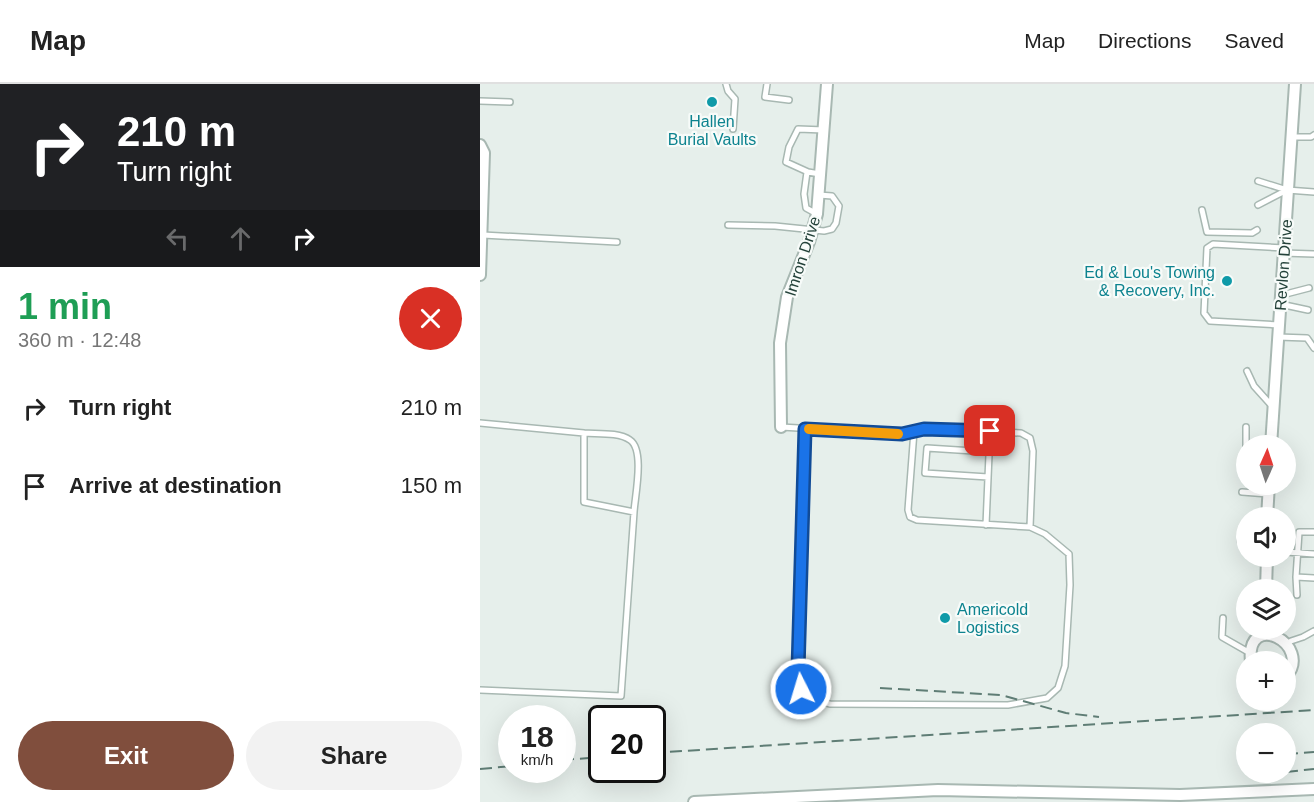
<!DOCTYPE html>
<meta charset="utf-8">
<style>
body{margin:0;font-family:Arial,sans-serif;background:#f2f2f2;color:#222;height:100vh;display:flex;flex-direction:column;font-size:22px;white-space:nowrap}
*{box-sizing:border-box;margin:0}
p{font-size:20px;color:#767676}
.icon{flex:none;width:33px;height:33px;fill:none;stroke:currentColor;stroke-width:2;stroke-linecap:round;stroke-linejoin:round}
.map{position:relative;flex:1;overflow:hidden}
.panel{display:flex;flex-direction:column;background:#fff;width:480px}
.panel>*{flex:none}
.hud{background:#202124;color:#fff;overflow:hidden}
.needle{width:39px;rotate:3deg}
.fabs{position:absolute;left:756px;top:351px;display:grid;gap:12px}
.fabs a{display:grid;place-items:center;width:60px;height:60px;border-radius:50%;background:#fff;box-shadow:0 6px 24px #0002;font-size:30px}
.speed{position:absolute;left:18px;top:621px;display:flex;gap:12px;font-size:30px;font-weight:700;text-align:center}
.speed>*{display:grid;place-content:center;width:78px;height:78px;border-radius:50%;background:#fff;box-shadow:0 6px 24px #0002;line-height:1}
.speed small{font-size:15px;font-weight:400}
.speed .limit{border:3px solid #111;border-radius:9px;background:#fff;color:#111}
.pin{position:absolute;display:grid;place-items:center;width:51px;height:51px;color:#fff;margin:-26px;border-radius:12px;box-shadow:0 3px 9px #0006}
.me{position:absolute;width:66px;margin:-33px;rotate:355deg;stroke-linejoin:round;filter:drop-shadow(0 0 4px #0008)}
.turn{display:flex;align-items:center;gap:21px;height:126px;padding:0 18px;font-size:27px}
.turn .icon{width:78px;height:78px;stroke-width:2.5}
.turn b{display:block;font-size:42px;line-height:51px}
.lanes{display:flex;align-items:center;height:57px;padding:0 18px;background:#0003;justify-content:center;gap:30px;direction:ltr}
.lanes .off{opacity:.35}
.round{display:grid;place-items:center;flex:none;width:63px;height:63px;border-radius:32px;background:#f2f2f2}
.headline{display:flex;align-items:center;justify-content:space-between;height:102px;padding:0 18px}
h1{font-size:36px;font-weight:700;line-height:45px;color:#1e9e55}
.cta{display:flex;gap:12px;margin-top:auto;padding:12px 18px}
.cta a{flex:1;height:69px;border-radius:36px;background:#804e3d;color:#fff;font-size:24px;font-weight:700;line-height:69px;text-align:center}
.cta a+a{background:#f2f2f2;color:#222}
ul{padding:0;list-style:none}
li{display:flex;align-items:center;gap:18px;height:78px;padding:0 18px}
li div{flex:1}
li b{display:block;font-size:22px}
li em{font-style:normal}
header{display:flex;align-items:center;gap:36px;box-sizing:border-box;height:84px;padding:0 30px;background:#fff;border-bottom:2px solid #e0e0e0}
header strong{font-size:28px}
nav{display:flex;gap:33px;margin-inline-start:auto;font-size:21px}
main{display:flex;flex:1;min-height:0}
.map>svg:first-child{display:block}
</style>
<header>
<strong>Map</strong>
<nav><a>Map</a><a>Directions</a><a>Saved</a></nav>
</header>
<main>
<section class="panel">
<div class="hud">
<div class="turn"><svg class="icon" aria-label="right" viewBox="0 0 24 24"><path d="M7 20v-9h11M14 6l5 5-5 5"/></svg><div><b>210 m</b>Turn right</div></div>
<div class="lanes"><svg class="icon off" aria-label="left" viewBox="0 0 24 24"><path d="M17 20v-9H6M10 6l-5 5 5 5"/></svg><svg class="icon off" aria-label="ahead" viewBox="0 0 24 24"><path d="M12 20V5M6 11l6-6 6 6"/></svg><svg class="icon" aria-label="right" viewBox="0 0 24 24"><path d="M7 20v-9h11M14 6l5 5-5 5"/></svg></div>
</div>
<div class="headline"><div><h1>1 min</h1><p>360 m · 12:48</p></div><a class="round" style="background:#d93025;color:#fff"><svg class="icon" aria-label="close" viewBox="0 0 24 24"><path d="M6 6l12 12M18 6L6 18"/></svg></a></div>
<ul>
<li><svg class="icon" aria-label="right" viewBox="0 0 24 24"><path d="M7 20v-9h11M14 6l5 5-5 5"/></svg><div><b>Turn right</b></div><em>210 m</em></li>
<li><svg class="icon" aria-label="arrive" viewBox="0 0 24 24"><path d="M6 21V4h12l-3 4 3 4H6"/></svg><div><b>Arrive at destination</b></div><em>150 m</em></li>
</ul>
<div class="cta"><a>Exit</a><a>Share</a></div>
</section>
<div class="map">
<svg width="834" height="718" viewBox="0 0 834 718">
<rect width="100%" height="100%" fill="#e6efeb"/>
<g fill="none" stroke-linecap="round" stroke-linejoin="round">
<!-- lane casing -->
<g stroke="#a8b8b2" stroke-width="8">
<path id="lane" d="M246,0L248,7L255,15L253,45
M287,0L285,13L309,16
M0,17L30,18
M812,53H831L834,51
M327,88L324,110L326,124L337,130
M340,90L328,88L306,78L309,63L318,45L344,46
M778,97L807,106L834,108
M778,121L807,106
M722,126L727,148L772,149L777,146
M248,141L295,142L344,147L352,145L356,139L359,122L352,112L339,111
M3,151L137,158
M803,169L834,170
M802,211L829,204
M800,220L828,226
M799,241L730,237L724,229L727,164L733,160L804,164
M798,253L827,254L834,264
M767,287L774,302L792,322
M0,339L104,349V418L154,428L141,612L0,606
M301,343L422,350L444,345L541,349L550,354L553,367L550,443L437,436L430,433L428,426L434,347
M766,343V368
M325,345L318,586C322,613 324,613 350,620L528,621L567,614L578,604L585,582L590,501L589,470L565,450L550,443
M104,349C118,350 139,348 150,356C165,366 155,412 154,428
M508,393L445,389L447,364L509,368
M762,408L788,410
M506,441L510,347
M834,448H819L816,493L834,494
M760,457H766
M806,468L834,470
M816,493L817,511
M743,534L742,553L770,569
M811,557L823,553L834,547"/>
</g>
<!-- street casing -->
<g stroke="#a8b8b2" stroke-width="14">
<path id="street" d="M0,61L4,69L0,191
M301,343L300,259L307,213L329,158L337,130L347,0
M791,362L815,0
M787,434L789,400
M786,506L787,472
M771,578C765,525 834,560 806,593
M214,718L458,706L700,711L834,705"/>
</g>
<!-- lane -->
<use href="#lane" stroke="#fff" stroke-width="5"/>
<!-- street -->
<use href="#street" stroke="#fff" stroke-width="10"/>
<!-- rail -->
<path stroke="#5f7d75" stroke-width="2" stroke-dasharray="12 6" stroke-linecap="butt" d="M400,604L521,611L586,629L619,633
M172,669L834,626
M806,670L834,668
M82,676L122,673
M0,685L32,682
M806,688L834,685
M783,689L793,688"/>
</g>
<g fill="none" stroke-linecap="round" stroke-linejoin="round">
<!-- route casing -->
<g stroke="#114b97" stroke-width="15">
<path id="route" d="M321,605L318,586L325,345L422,350L444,345L510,347"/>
</g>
<!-- route -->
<use href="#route" stroke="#1a73e8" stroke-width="10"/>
<!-- slow -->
<path stroke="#f59e0b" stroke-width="10" d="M329,345L418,350"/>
</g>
<!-- markers -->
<g fill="#0f9aa8" stroke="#f7fbf9" stroke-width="2">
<circle cx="232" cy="18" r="6"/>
<circle cx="747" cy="197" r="6"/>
<circle cx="465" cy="534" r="6"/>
</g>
<g text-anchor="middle" stroke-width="4.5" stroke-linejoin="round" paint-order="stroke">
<!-- culture labels -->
<g font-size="16" fill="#0d838f" stroke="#f7fbf9">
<text x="232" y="43">Hallen<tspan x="232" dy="18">Burial Vaults</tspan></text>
<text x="735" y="194" text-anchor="end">Ed &amp; Lou's Towing<tspan x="735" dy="18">&amp; Recovery, Inc.</tspan></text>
<text x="477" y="531" text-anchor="start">Americold<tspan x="477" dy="18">Logistics</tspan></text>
</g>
<!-- street labels -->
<g font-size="16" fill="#24423a" stroke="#f7fbf9">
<text transform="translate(322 172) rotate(-72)" y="6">Imron Drive</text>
<text transform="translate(803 181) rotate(-86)" y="6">Revlon Drive</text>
</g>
</g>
</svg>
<div class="fabs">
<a><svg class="needle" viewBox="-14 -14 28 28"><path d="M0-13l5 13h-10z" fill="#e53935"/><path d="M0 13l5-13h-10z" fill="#767676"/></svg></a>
<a><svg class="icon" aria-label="sound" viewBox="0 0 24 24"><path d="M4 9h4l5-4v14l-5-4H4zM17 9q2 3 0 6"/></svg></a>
<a><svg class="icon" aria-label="layers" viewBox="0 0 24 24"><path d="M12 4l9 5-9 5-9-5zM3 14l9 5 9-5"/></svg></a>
<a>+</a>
<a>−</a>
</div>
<div class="speed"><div>18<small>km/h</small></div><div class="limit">20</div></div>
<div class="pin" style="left:510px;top:347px;background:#d93025"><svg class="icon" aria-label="arrive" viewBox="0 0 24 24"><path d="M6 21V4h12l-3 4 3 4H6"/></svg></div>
<svg class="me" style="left:321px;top:605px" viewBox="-20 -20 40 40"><circle r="17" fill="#1a73e8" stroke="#fff" stroke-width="3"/><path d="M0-11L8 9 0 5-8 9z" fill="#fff"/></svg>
</div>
</main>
